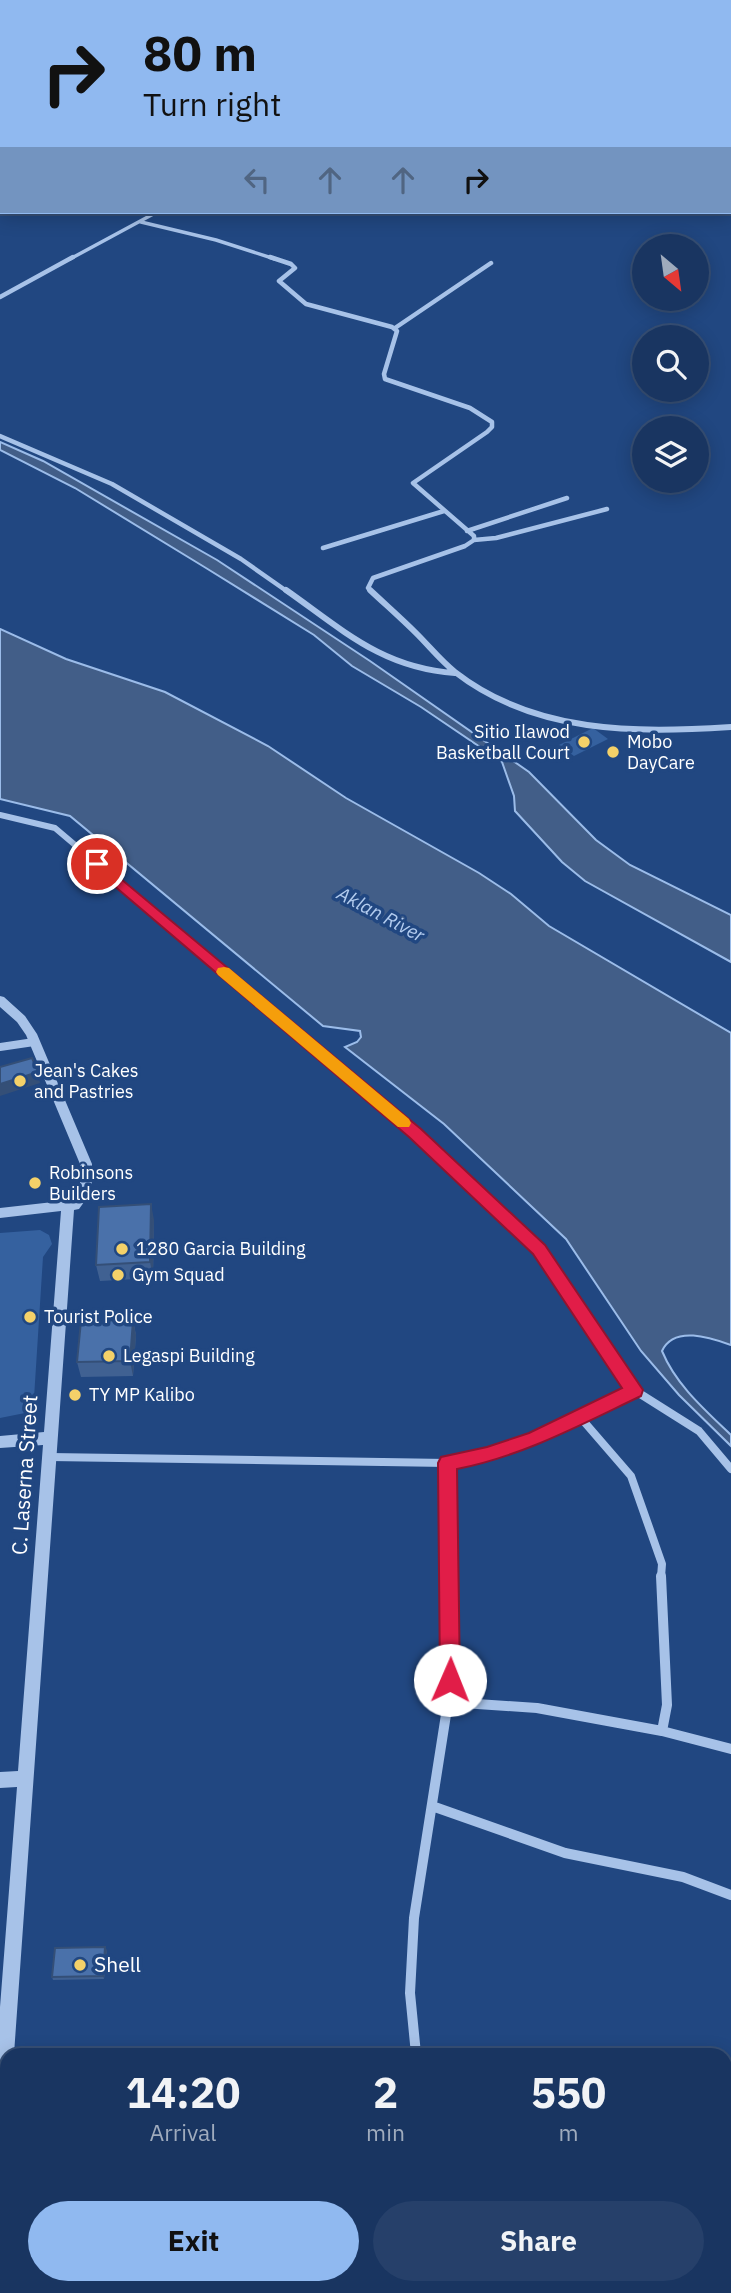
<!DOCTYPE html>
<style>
body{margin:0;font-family:"IBM Plex Sans",sans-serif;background:#26406a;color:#f1f3f6;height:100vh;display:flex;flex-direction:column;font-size:26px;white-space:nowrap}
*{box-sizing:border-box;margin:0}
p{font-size:23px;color:#9fabbd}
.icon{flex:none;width:38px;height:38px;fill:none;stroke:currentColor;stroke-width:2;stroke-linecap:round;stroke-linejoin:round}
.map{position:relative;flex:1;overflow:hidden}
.panel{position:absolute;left:0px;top:2048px;width:732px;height:247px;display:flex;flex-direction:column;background:#193561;border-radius:21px 21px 0 0;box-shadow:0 4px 18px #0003,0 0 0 2px #375076}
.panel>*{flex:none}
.guide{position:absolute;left:0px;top:0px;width:732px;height:214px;box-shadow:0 4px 18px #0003,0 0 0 2px #375076;background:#90b9f0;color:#111;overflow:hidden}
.needle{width:46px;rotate:151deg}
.tools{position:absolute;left:632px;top:234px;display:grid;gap:14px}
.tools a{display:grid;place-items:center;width:77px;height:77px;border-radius:50%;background:#193561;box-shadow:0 4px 18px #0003,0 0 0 2px #375076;font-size:35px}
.pin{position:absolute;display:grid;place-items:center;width:60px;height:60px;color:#fff;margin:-30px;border:4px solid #fff;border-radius:50%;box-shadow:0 2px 7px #0007}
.me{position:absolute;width:77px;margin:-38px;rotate:1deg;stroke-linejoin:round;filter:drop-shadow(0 0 5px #0008)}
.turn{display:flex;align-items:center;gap:24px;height:147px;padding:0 28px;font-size:32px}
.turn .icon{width:91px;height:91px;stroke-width:2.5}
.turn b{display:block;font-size:49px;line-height:60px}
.lanes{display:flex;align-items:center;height:66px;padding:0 28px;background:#0003;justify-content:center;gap:35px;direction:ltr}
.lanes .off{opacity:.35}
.eta{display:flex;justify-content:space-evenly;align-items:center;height:119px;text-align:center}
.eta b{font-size:42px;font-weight:700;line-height:49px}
.button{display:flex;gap:14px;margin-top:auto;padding:14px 28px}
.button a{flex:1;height:80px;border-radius:42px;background:#90b9f0;color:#111;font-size:28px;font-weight:700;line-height:80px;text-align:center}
.button a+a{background:#26406a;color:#f1f3f6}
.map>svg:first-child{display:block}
</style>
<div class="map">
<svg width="731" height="2293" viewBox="0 0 731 2293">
<rect width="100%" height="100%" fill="#214781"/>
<!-- green -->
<path fill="#35619f" d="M593,728L608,739L574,756L559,745Z
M40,1230L49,1235L52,1244L43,1257L34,1398L25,1413L0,1418V1233Z"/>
<!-- water -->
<path fill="#425e88" stroke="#9bbce9" stroke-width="2" d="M0,442L43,461L217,560L370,661L529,772L596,840L630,865L731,915V962L585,881L562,862L515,811L514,796L502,762L421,707L352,666L314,635L206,568L75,488L0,450Z
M0,629L66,659L165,692L268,746L346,798L479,873L511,894L549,926L731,1033V1345C711,1338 674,1325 662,1351C676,1385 705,1410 731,1435V1446L679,1395L641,1351L566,1239L444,1124L345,1047L357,1042L361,1037L360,1031L323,1026L70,816L0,799Z"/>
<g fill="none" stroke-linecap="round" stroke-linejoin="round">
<!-- minor-far4 -->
<path stroke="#a7c2e8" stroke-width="3.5" d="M40,0L51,2
M77,2L82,0
M0,135L2,133
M141,222L216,240L275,259
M70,259L157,212"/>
<!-- minor-far3 -->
<path stroke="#a7c2e8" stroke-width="4.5" d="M270,257L291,264L295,268L279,281L306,304L392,327L397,331L384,374L385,379L470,408L492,422V427L487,432L413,483L474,536V540L465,546L373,578L368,588L372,592
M0,297L73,257
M395,328L491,263
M0,436L112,484L241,559L288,592
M467,531L567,498
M474,540L496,538L607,509
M323,548L444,511"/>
<!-- minor-far2 -->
<path stroke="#a7c2e8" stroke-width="6" d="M286,590C343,630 382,668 455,673
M370,590C386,605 402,619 417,634C430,647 441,661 455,672C535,734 635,733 731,727
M0,815L55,828L284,1022"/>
<!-- minor-far1 -->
<path stroke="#a7c2e8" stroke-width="8" d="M282,1020L415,1133L539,1250L634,1390L699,1431L731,1469
M0,1047L34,1042
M580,1417L631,1476L662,1564L661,1577
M50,1457L447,1463L521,1442L634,1390
M447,1463L449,1577"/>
<!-- minor -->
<path stroke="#a7c2e8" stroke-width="10" d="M661,1576L667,1705L662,1731
M448,1702L537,1708L662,1731L731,1749
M432,1806L565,1853L683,1877L731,1895
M416,2054L410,1993L414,1918L448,1702L451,1658L449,1576
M0,2203H7
M394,2293L396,2287"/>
<!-- tertiary -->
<path fill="#a7c2e8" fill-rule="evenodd" d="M0,996L4,997L25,1016L37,1034L92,1164V1191L79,1209L74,1210L14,2054H7V2130L0,2134V2007L17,1787L0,1788V1772L18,1771L43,1445L0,1448V1436L44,1432L61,1211L0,1218V1208L71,1200L80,1190V1164L26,1035L17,1022L0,1007Z"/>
</g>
<!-- wall -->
<path fill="#406192" d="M154,1220L153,1278L100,1281L96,1265Z
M133,1320L136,1335L133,1376L81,1377L77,1362Z
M107,1950L104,1979L53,1980L52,1977Z"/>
<!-- shaded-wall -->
<path fill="#344f77" d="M38,1072L40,1083L0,1096V1084Z
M151,1204L154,1220L153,1278L150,1262Z
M133,1320L136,1335L133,1376L130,1361Z
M105,1947L107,1950L104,1979L103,1976Z"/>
<!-- building -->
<path fill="#4a71aa" stroke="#344f77" stroke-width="2" d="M32,1058L38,1072L0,1084V1067Z
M151,1204L150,1262L96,1265L99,1207Z
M133,1320L130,1361L77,1362L81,1321Z
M105,1947L103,1976L52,1977L55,1948Z"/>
<!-- route -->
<path fill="#e11d48" stroke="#92132f" stroke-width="2" d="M97,859L421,1129L545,1245L643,1390L641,1396C580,1425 523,1456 457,1469L460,1680L457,1687L450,1690L442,1687L440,1680L438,1463L441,1457L487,1447L529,1433L622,1388L533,1254L409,1137L92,867L90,864Z"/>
<!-- slow -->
<path fill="#f59e0b" d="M224,967L229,968L409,1119L411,1123L409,1127H398L218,975L216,972L218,968Z"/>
<!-- markers -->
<g fill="#f4d169" stroke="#214781" stroke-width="2.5">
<circle cx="584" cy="742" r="7"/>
<circle cx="613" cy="752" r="7"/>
<circle cx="20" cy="1081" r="7"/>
<circle cx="35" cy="1183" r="7"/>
<circle cx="122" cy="1249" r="7"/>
<circle cx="118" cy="1275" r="7"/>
<circle cx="30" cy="1317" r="7"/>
<circle cx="109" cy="1356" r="7"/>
<circle cx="75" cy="1395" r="7"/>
<circle cx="80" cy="1965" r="7"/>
</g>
<g text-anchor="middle" stroke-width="7" stroke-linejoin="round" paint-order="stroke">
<!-- poi labels -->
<g font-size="18" fill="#fff" stroke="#214781" text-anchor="start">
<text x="570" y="738" text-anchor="end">Sitio Ilawod<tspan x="570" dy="21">Basketball Court</tspan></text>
<text x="627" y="748">Mobo<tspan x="627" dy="21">DayCare</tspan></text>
<text x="34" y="1077">Jean's Cakes<tspan x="34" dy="21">and Pastries</tspan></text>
<text x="49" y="1179">Robinsons<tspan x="49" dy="21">Builders</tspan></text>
<text x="136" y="1255">1280 Garcia Building</text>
<text x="132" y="1281">Gym Squad</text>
<text x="44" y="1323">Tourist Police</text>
<text x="123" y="1362">Legaspi Building</text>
<text x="89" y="1401">TY MP Kalibo</text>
</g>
<!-- water labels -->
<g font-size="19" font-style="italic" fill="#b3ccef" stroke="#214781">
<text transform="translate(381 914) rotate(28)" y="7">Aklan River</text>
</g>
<!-- near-street labels -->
<g font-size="21" fill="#fff" stroke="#214781">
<text transform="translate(25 1475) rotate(-86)" y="7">C. Laserna Street</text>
</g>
<!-- near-poi labels -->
<g font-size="21" fill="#fff" stroke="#214781" text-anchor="start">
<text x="94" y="1972">Shell</text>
</g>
</g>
</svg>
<div class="tools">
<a><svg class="needle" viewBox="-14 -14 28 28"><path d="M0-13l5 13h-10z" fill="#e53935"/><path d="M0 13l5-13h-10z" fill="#9fabbd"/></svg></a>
<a><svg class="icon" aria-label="search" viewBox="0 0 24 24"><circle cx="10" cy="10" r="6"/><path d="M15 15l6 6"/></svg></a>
<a><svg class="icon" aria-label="layers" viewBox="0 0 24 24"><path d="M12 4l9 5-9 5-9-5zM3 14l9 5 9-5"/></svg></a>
</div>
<div class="pin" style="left:97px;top:864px;background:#d93025"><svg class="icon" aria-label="arrive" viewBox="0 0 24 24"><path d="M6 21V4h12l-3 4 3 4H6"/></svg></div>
<svg class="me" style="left:450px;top:1680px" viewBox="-20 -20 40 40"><circle r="19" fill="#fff"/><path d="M0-13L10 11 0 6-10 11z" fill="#e11d48"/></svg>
<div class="guide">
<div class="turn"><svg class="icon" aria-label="right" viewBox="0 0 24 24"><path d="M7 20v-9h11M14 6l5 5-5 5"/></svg><div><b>80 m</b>Turn right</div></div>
<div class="lanes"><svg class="icon off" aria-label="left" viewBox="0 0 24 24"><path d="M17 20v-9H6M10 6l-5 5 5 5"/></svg><svg class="icon off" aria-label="ahead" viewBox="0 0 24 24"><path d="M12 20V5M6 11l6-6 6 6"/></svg><svg class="icon off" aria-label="ahead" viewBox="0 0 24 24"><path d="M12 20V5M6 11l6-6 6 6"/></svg><svg class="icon" aria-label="right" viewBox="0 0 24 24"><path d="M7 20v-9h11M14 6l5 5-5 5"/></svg></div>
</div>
<section class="panel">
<div class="eta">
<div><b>14:20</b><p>Arrival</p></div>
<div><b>2</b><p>min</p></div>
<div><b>550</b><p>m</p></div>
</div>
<div class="button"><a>Exit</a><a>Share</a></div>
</section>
</div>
